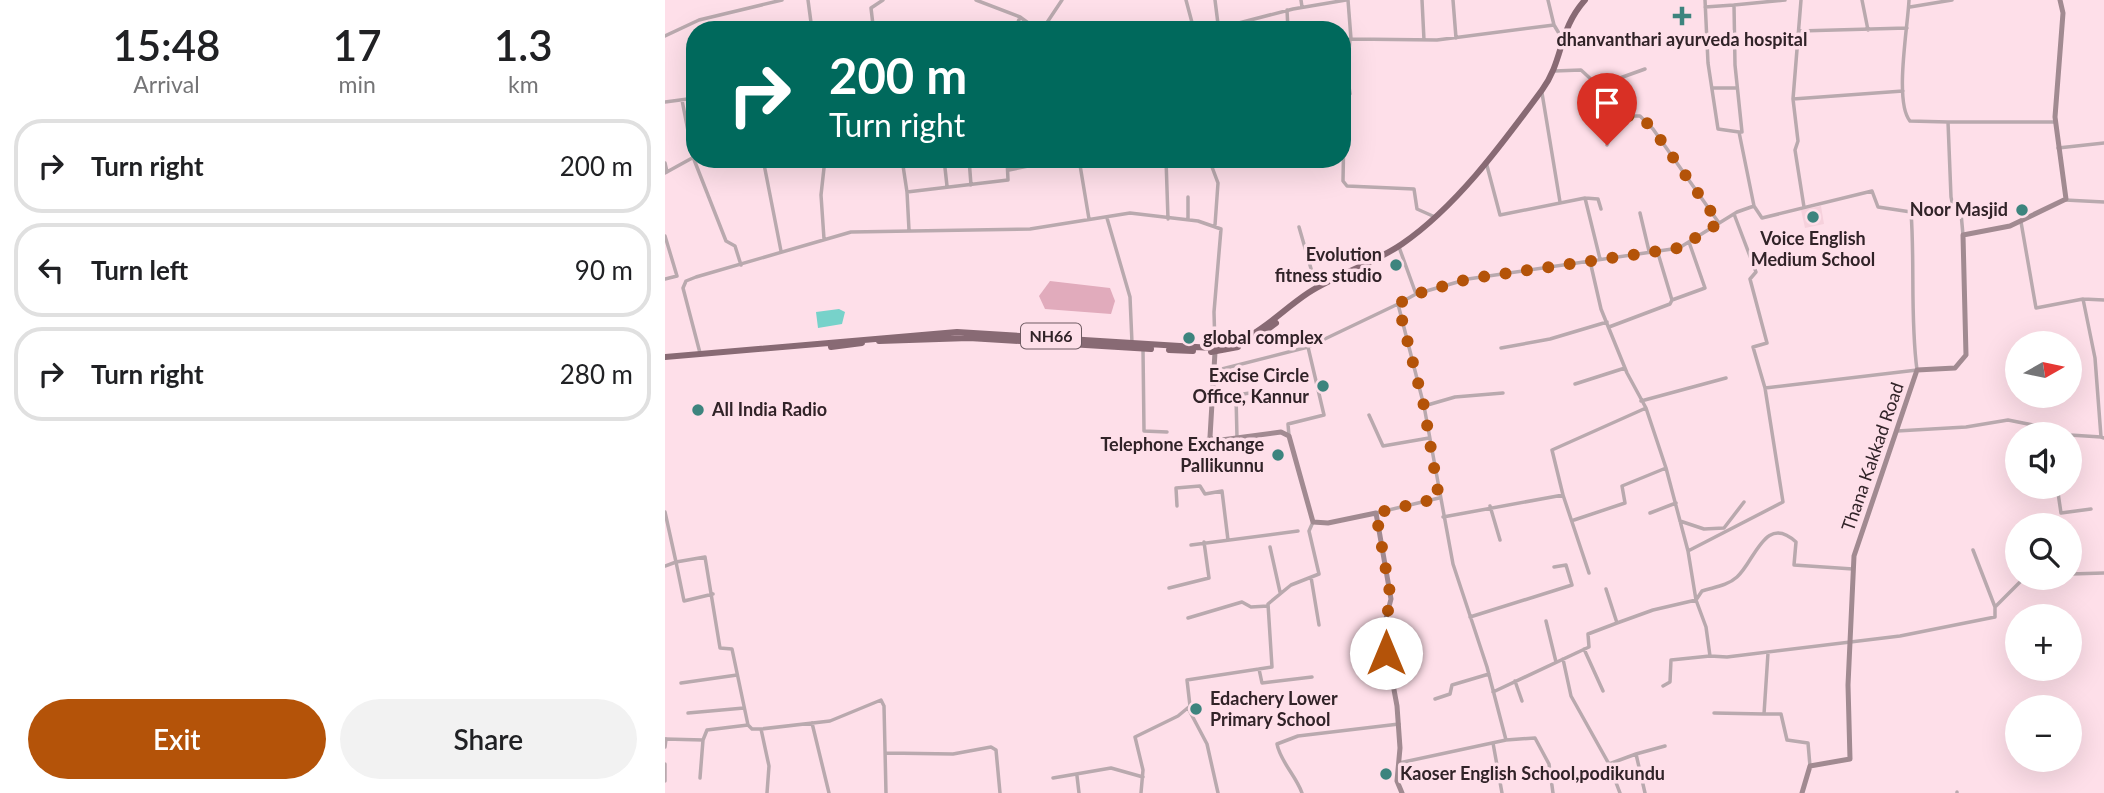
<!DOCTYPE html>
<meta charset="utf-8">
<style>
body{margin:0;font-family:Lato,sans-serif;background:#f2f2f2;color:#202124;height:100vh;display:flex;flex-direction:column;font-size:26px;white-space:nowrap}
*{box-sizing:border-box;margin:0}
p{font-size:23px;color:#757577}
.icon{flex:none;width:38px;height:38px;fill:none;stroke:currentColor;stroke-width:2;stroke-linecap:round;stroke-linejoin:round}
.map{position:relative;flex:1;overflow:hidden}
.sheet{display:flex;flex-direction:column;background:#fff;width:665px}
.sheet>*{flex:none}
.banner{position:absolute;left:21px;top:21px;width:665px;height:147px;border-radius:28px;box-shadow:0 7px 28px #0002;background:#00695c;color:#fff;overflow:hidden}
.needle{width:46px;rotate:81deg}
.tools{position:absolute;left:1340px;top:331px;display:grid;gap:14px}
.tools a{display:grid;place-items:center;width:77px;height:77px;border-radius:50%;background:#fff;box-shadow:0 7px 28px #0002;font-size:35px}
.pin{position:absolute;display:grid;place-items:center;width:60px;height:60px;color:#fff;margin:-72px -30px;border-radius:50% 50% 50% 0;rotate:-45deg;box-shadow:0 0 7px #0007}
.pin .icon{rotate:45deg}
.me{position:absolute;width:77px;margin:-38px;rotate:0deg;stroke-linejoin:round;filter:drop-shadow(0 0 5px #0008)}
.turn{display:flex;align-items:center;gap:24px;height:147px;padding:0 28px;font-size:32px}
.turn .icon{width:91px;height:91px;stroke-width:2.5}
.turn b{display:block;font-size:49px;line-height:60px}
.eta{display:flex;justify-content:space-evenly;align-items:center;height:119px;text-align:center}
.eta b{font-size:42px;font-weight:600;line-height:49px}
.action{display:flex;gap:14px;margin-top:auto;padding:14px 28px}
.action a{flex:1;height:80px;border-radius:42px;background:#b45309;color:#fff;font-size:28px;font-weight:600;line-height:80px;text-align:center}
.action a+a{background:#f2f2f2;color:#202124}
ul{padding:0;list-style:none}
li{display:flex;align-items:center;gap:21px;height:94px;margin:0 14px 10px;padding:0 14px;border:4px solid #e0e0e0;border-radius:28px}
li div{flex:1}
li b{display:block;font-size:26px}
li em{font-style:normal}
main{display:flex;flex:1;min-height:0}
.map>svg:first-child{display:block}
</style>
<main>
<section class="sheet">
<div class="eta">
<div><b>15:48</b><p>Arrival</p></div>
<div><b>17</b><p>min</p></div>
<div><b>1.3</b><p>km</p></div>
</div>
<ul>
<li><svg class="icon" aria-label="right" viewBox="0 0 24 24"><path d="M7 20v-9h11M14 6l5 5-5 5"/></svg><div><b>Turn right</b></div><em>200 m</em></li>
<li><svg class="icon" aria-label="left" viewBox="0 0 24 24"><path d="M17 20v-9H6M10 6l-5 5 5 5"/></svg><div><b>Turn left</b></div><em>90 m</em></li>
<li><svg class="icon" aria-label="right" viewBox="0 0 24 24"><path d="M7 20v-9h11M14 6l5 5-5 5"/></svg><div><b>Turn right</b></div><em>280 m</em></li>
</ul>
<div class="action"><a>Exit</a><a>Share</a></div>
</section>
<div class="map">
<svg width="1439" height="793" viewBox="0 0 1439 793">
<rect width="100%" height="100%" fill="#fedfe9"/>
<!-- built -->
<path fill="#f6d1dc" d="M1156,206L1159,224L1140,228L1136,210Z"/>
<!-- green -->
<path fill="#e1abbc" d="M385,281L445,288L450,301L446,314L380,309L374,296Z"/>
<!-- water -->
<path fill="#77d2ca" d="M174,309L180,312L177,324L153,328L151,312Z"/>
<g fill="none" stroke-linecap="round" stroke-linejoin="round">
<!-- minor -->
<path stroke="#b9a9ae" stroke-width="3.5" d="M143,0L147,30
M311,0L355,17
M521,0L529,30
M550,0L553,24H570L628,9L681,0
M636,0L637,7
M683,0L686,39L772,40L889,25
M757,0L759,40
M788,0L791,38
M883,0L889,25L898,40
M1040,0L1043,63L1053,129L1074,132L1089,206
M1136,0L1128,99L1133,141L1130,150L1139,207
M1197,0L1203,30
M1244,0C1243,26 1229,102 1245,121L1283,122L1286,197L1288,207L1296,213L1298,235
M1069,5L1120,0
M1040,7L1069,5L1070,65L1077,132H1074
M1245,7L1287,0
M622,10L623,30
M208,25L206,8L218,0
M350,30L355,17L373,30
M377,30L397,0
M532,30L553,22
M1134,31L1242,28
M0,36L34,20L117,0
M889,71L916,70L928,81L941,83L980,69
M941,83L945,103L955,116H975L988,129L1054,223
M1047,88H1072
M877,93L895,202
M677,98L685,94L682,72L685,39
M1128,99L1238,91
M17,100L28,157L61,241L70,246L76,265
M0,102L30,98
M1283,122H1390
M679,127L678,181L682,186L749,189L752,209L770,217
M679,127L680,98
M942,145L955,116
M1393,148L1439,143
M98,159L116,251
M237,159L242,192
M279,159L282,186
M304,159L306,185
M414,159L424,219
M501,159L503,219
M544,159L553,183L550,225
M821,162L835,215L920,198L935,259
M0,163L2,172
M344,170L398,159
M0,173L29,157
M920,198L933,199L936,209
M1400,200L1439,202
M975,213L984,251
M442,218L465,297L467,343
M523,220V197
M1356,222L1371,308L1418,299L1430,358L1436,437L1439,438
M634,227L651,286
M244,230L242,192L343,180L342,159
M0,236L12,276L0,279
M159,239L156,195L160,159
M734,247L751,294L733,304L759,406L788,564L822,667L841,740L734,763
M992,250L1007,300L1040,288L1024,242
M925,261L936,309L962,373L981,408L1001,468L1023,551L1031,600L1041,627L1045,656L1062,657L1235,636L1330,617V607L1308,550
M751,294L803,279L1014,248L1072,212L1089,206L1097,218L1207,191L1213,207L1246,212L1276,206L1288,207
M1418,299L1439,300
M944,327L1005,304L1007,300
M836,348L885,339L942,322
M478,349L479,431L502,432
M35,353L18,288L21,281L31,277L186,232L365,229L465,213L533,221L556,229L549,312L550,348
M549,371L643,347L733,304
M910,384L960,368
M1100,388L1252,370C1245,318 1250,265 1246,212
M976,401L1061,378
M759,406L790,397L838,393
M704,415L718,446L764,438
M1232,431L1301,427L1343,420L1368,425L1388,434
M1405,435L1436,437
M624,436L623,424L659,415L643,347
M572,438L571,395L585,393
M503,447L536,445L545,437
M1392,486L1396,513L1426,509
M898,495L887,450L981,408
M512,506L511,488L535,486L540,494L557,491L563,540
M825,506L835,540
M0,512L11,562L40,557L55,648L67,649L83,725L87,729H96L165,721L216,700L219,706L221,793
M711,513L774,498
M985,513L1011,503
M778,517L898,495L924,573
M909,520L960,503L957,486L1001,468
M1015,521L1039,529L1059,528L1079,502
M526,545L633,531
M605,547L615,592
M1023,551L1118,502L1100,388L1088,347L1102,343L1085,279L1091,272L1069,214
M0,566L11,562L19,601L48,594
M1405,574L1439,573
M646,577L654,625
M504,588L544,578L539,542
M1330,607L1357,580L1364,578
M805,617L907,585L901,565L889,567
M523,618L577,602L586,607L603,606
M881,621L891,662
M952,623L988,610L1031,600L1037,591C1049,587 1062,586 1072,577C1090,561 1100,513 1131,542L1129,565L1188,569
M919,649L938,691
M1103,653L1099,714H1116L1122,740L1143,743L1145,766
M898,659L906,696L944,764L971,754L980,793
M594,669L597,683L647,677
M850,681L857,701
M16,683L72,675
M998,686L1005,682L1006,660L1045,656
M828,692L924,647L923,634L952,623L941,589
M770,699L785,694L787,685L824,674
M523,708L542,744L553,793
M23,713L79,708
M1049,713L1099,714
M147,723L164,793
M96,729L104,766L102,793
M0,739L38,740
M841,740L870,738L884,764L888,793
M828,743L837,793
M0,747L1,739
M221,753L288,754L326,747L331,750L335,793
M971,754L1000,746
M0,764V781
M944,764L955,793
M412,776L414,793
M35,778L38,740L42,730L83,725
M388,778L446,768L478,777
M1292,792V793
M476,793L478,770L470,737L513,716L525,706L522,680L607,667L603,604L626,585L654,574L644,531L648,522
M637,793C631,776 615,761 612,744L633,736L734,724"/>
<!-- secondary -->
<path stroke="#a18a91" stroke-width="5" d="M550,352L545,437L549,441L616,432L624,436L648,522L663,523L711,513L726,599L718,630L732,706L735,748L732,781L737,793
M1137,793L1145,766L1185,759L1183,685L1189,556L1252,370L1290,368L1301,355L1298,235L1345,226L1401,199L1390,117L1398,13L1395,0"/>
<!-- trunk -->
<path stroke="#886a74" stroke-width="6" d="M592,337L611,323
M214,341L304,338L486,349
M166,347L197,343
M504,350L528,351
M546,352L573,347
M0,357L292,332L547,348C588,344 610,315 643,293C672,274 708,264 737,244C792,206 837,144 877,90C899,60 893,30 920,0"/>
</g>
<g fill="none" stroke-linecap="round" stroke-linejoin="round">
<!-- route -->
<path stroke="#b45309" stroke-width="12" stroke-dasharray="0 21.6" d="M721,653L718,630L726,599L711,513L774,498L759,406L733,304L751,294L803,279L1014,248L1054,223L988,129L975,116H955L942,145"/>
</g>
<!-- markers -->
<g fill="#3d847e" stroke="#fedfe9" stroke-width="2.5">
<path d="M1013.5 5.5h7v7h7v7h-7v7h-7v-7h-7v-7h7z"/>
<circle cx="1357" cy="210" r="7"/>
<circle cx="1148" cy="217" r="7"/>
<circle cx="731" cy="265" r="7"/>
<circle cx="524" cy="338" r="7"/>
<circle cx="658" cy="386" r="7"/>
<circle cx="33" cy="410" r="7"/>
<circle cx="613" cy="455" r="7"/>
<circle cx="531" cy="709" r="7"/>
<circle cx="721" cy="774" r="7"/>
</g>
<g text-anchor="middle" stroke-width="7" stroke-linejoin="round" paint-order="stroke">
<!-- shield labels -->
<rect fill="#fedfe9" stroke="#6e5b62" stroke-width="2" x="356" y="323.5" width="60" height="25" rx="5"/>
<g font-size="16" font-weight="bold" fill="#312328">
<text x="386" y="342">NH66</text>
</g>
<!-- poi labels -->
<g font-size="18" font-weight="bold" fill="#312328" stroke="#fedfe9" text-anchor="end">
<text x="1017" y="46" text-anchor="middle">dhanvanthari ayurveda hospital</text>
<text x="1343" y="216">Noor Masjid</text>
<text x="1148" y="245" text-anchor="middle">Voice English<tspan x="1148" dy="21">Medium School</tspan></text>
<text x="717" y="261">Evolution<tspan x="717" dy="21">fitness studio</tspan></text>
<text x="538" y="344" text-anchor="start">global complex</text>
<text x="644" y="382">Excise Circle<tspan x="644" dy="21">Office, Kannur</tspan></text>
<text x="47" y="416" text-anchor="start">All India Radio</text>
<text x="599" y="451">Telephone Exchange<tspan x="599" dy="21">Pallikunnu</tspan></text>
<text x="545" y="705" text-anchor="start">Edachery Lower<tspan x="545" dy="21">Primary School</tspan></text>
<text x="735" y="780" text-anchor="start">Kaoser English School,podikundu</text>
</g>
<!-- street labels -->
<g font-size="18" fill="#312328" stroke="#fedfe9">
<text transform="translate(1208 457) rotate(-71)" y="6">Thana Kakkad Road</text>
</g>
</g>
</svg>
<div class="tools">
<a><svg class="needle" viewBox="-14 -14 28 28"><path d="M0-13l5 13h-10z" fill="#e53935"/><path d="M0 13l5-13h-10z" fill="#757577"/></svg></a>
<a><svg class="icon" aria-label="sound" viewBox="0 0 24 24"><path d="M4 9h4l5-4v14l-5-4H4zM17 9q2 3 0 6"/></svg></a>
<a><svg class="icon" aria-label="search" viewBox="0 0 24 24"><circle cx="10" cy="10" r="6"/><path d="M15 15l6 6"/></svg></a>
<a>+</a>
<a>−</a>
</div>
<div class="pin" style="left:942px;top:145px;background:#d93025"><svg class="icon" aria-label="arrive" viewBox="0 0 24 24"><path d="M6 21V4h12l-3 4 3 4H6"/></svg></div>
<svg class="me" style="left:721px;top:653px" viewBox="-20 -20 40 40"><circle r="19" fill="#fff"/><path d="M0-13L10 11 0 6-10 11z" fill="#b45309"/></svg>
<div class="banner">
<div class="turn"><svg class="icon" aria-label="right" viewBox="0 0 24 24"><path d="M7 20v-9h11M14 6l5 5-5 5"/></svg><div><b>200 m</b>Turn right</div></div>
</div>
</div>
</main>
